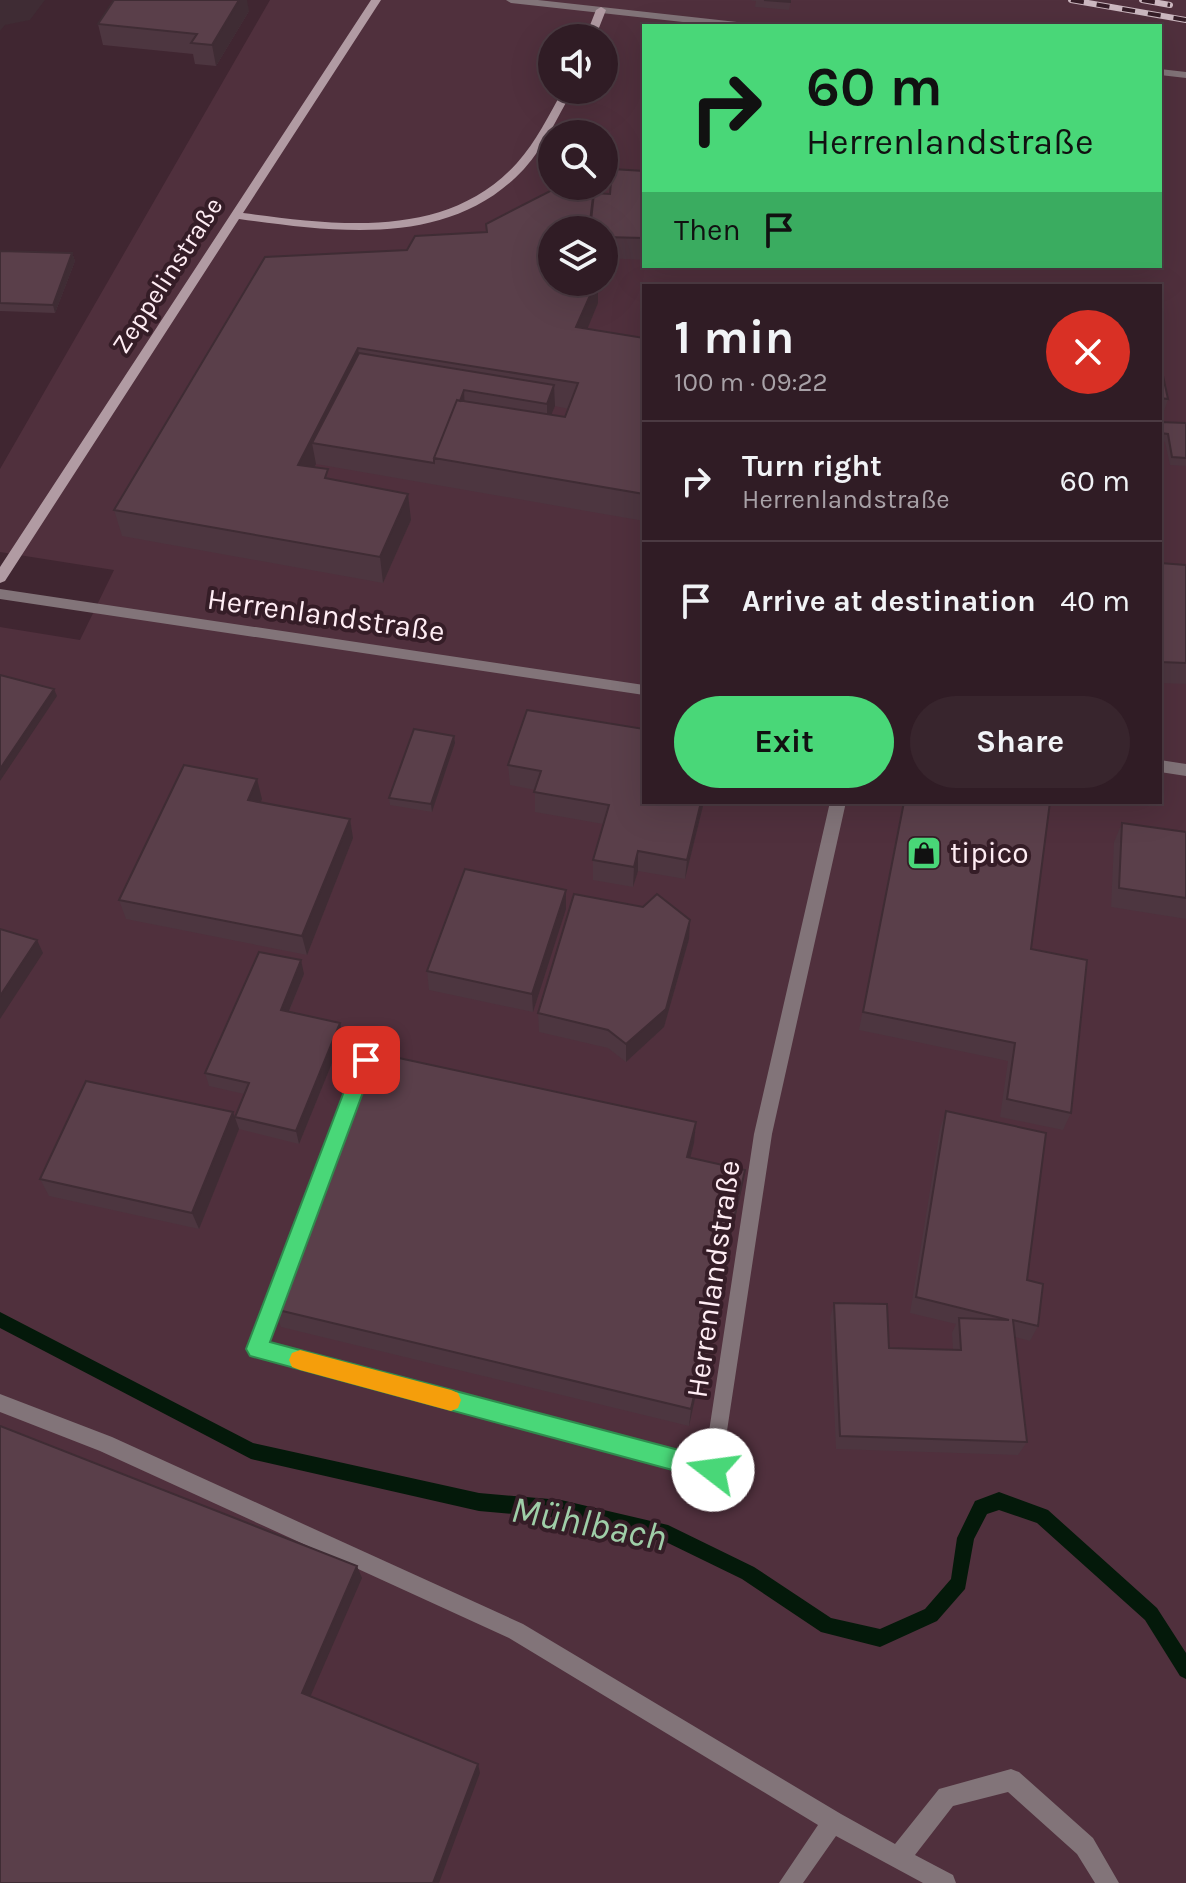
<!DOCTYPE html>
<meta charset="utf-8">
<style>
body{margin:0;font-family:Karla,sans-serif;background:#38252d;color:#f1f3f6;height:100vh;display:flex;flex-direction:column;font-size:30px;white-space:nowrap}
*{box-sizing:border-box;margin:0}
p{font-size:26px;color:#a8a1a7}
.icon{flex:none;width:44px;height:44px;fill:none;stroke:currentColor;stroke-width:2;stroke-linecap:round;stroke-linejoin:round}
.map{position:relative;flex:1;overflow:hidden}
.drawer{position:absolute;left:642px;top:284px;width:520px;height:520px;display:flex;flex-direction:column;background:#301c25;border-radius:0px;box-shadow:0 8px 32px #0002,0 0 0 2px #4b3a42}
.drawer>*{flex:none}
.hud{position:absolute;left:642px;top:24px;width:520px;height:244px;border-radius:0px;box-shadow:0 8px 32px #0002,0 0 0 2px #4b3a42;background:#49d778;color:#111;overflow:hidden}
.controls{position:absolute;left:538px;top:24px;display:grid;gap:16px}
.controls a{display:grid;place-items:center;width:80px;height:80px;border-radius:50%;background:#301c25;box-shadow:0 8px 32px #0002,0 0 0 2px #4b3a42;font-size:40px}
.pin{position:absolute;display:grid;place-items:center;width:68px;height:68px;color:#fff;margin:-34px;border-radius:16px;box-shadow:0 4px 12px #0006}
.me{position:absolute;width:88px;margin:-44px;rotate:285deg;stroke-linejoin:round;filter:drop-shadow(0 0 6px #0008)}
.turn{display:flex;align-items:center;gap:28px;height:168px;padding:0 32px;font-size:36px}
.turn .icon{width:104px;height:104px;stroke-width:2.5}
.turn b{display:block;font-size:56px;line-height:68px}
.then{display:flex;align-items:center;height:76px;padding:0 32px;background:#0003;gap:16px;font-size:30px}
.round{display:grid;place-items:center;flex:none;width:84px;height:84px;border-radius:42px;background:#38252d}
.head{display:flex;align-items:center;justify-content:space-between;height:136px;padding:0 32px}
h1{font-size:48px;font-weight:700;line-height:60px}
.cta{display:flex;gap:16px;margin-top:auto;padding:16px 32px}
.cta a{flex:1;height:92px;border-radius:48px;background:#49d778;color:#111;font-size:32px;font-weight:700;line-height:92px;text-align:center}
.cta a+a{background:#38252d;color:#f1f3f6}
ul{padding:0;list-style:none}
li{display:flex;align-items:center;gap:24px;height:120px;padding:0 32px;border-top:2px solid #4b3a42}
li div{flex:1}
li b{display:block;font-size:30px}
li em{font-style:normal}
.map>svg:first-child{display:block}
</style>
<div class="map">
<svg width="1186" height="1883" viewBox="0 0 1186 1883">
<rect width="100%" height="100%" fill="#402631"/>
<!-- built -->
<path fill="#50303d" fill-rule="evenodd" d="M270,0H1186V1883H0V627L80,640L114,570L0,552V469ZM644,26H1160V266H644ZM552,38H604V90H552ZM552,134H604V186H552ZM552,230H604V282H552ZM644,286H1160V802H644Z"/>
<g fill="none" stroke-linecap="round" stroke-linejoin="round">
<!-- stream -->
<path fill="#04190a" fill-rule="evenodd" d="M0,1312L253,1443L479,1493L561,1500L668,1525L754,1567L831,1618L880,1629L925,1609L951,1579L957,1538L975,1501L999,1492L1048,1510L1157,1608L1186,1653V1679L1180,1676L1145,1620L1037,1523L999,1510L987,1514L974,1539L965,1589L937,1621L880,1647L821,1632L742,1579L666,1542L561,1518L479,1511L251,1459L0,1328Z"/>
<!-- service -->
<path fill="#827479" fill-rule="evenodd" d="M0,1394L112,1437L523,1624L841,1814L895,1844L939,1789L1011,1769L1019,1772L1093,1838L1119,1883H1095L1077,1854L1008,1792L953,1806L915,1855L953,1875L956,1883H923L836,1836L803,1883H779L818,1825L509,1638L100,1451L0,1412Z"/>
<!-- minor -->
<path fill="#827479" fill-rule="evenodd" d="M506,0H538L746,23L751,26H719L511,3Z
M1160,69L1186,72V78L1160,75Z
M0,589L644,685V695L0,599Z
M1160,760L1186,764V776L1160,772Z
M830,802H846L772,1134L720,1477L713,1480L250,1355L248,1349L358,1060L360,1055L366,1053L372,1055L374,1060L268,1343L705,1458L754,1134Z"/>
<!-- secondary -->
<path fill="#b19ba3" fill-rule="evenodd" d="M371,0H381L243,213C337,225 446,241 517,163C536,142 549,115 563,90H573C558,116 545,146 524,169C450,249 336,232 239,219L5,581L0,583V567Z
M601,7L606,10L595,38H585L596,10Z"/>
<!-- rail casing -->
<g stroke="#ccb8c0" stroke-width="6">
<path id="rail" d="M1071,0L1186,20
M1142,0L1170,5"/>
</g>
<!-- rail -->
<use href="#rail" stroke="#351d27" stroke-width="4" stroke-dasharray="13" stroke-linecap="butt"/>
</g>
<!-- wall -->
<path fill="#4d3640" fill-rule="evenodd" d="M749,0H791L789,10L755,7L756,1Z
M249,11L216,66L195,64L193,54L103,45L98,24Z
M644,171V260L604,258V230H552L598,303L587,329L644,338V521L316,464L315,467L330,479L408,494L411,520L383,583L122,536L114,510L407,250L487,232L594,193L610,194ZM555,406L569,409L565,417L551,415Z
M0,251L72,253L75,261L55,313L0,311Z
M1160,362L1168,399L1161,420H1160Z
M1160,422L1186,423V466L1170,465L1165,442L1160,441Z
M1160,563L1186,565V684L1160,683Z
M527,710L644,802H704L685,879L638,871L633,887L593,880V860L603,824L535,812V790L510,785L508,765Z
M454,736L455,743L432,812L390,805L389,798Z
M262,799L260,802L350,819L353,838L307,955L126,919L119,900Z
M903,802H1050L1031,949L1071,1113L1063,1130L1000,1117L1008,1061L859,1030Z
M1122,823L1186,832V919L1111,907L1114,842Z
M566,890V909L533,1012L429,990L427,971Z
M690,920L689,939L664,1027L626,1062L608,1048L539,1032L538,1013Z
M304,974L289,1012L343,1036L299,1144L239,1129L199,1229L49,1196L40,1179L233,1112L235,1117L244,1094L209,1086L205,1073Z
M946,1111L1027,1280L1038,1326L1030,1341L1015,1337L1027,1442L1018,1455L836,1449L830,1318L834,1303L889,1348L953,1350L952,1333L956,1324L910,1313L940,1129Z
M696,1122L694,1143L690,1158L745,1170L741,1191L689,1426L281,1327L274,1309Z"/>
<!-- shaded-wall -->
<path fill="#3f2c34" d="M0,0H45L30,20L5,25L0,31Z
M239,0H247L249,11L216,66L212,45Z
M72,253L75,261L55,313L53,305Z
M596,282H598V303L577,354L576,327Z
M358,348L362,375L312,443L316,464L302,491L298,465Z
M554,385L555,406L547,425V404Z
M464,390L465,412L436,458Z
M408,494L411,520L383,583L380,557Z
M54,689L57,696L0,781V769Z
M454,736L455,743L432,812L431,804Z
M257,779L262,799L253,820L248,800Z
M701,802H704L685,879L687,860Z
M350,819L353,838L307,955L302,936Z
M638,851V871L633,887L634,867Z
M566,890V909L533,1012L532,994Z
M690,920L689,939L664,1027L626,1062V1044Z
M37,940L43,953L0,1019V996Z
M301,960L304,974L284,1023L281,1010Z
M340,1023L343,1036L299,1144L296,1131Z
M233,1112L239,1129L199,1229L192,1213Z
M696,1122L694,1143L685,1178L687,1157Z
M745,1170L741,1191L689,1426L691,1409Z
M357,1566L362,1578L308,1702L302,1693Z
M478,1764L480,1773L439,1883H433Z"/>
<!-- building -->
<path fill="#5a3f4a" stroke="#3f2c34" stroke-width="2" d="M114,0H239L212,45L191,43L197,34L98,24Z
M764,0H790V2Z
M612,169L644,171V238L604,237V230H590L594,193L610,194Z
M558,187L594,188L589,230H552V282H596L576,327L644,338V494L434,458L457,400L565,417L578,383L358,348L298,465L328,469L325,478L408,494L380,557L114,510L265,257L407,250L415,236L487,232L486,224Z
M0,251L72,253L53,305L0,303Z
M359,353L554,385L547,404L464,390L460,401L457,400L434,458V463L312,443Z
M1160,362L1168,399L1160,398Z
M1160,422L1186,423V458L1172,457L1168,434L1160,433Z
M1160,563L1186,565V663L1160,662Z
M0,675L54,689L0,769Z
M527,710L644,729V802H701L687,860L638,851L634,867L593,860L609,805L534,792L541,771L508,765Z
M414,729L454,736L431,804L389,798Z
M184,765L257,779L248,800L350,819L302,936L119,900Z
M904,802H1050L1031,949L1087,960L1071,1113L1007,1099L1015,1043L863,1012Z
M1122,823L1186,832V898L1119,888Z
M465,869L566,890L532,994L427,971Z
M574,894L643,907L657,894L690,920L666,1009L626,1044L608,1030L538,1013Z
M0,929L37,940L0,996Z
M259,952L301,960L281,1010L340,1023L296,1131L235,1117L249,1083L205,1073Z
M371,1052L696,1122L687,1157L745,1170L691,1409L274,1309Z
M86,1081L233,1112L192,1213L40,1179Z
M946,1111L1046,1133L1027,1280L1043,1284L1038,1326L1013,1320L1027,1442L840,1436L834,1303L887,1304L889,1348L961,1350L959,1318L1009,1320L916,1297Z
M0,1426L357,1566L302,1693L478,1764L433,1883H0Z"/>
<!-- route -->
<path fill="#49d778" stroke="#2f8c4e" stroke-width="2" d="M366,1051L375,1060L270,1342L713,1459L721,1462L724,1470L721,1478L713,1481L250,1356L246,1349L356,1060Z"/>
<!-- slow -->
<path fill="#f59e0b" d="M300,1350L451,1390L458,1393L461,1400L458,1408L451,1411L300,1370L292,1367L289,1360L292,1353Z"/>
<!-- icons -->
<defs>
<g id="shop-square" transform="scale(1.8)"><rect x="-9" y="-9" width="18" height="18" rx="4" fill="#49d778" stroke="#351d27"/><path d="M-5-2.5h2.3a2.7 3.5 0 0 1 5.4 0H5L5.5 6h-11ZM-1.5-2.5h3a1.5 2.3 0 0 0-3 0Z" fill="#111"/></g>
</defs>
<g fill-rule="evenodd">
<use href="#shop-square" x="924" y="853"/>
</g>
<g text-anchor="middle" stroke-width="8" stroke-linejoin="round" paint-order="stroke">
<!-- far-street labels -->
<g font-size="26" fill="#ffedf4" stroke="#351d27">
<text transform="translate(167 275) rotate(-57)" y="9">Zeppelinstraße</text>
</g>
<!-- street labels -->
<g font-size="30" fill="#ffedf4" stroke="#351d27">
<text transform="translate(326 615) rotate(8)" y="10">Herrenlandstraße</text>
<text transform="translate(713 1279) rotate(-82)" y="10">Herrenlandstraße</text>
</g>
<!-- poi labels -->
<g font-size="30" fill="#ffedf4" stroke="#351d27" text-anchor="start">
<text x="950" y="863">tipico</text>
</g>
<!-- near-water labels -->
<g font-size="38" font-style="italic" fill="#9fcea8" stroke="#351d27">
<text transform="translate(589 1523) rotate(11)" y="13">Mühlbach</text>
</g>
</g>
</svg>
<div class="controls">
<a><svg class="icon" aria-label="sound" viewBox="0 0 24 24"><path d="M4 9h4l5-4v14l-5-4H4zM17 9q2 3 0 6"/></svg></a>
<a><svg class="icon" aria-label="search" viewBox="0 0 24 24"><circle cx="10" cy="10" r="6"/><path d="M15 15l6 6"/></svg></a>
<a><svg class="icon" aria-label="layers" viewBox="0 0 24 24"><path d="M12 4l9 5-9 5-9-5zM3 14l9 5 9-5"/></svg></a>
</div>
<div class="pin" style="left:366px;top:1060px;background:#d93025"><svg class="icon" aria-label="arrive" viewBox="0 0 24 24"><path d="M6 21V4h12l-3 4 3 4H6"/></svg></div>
<svg class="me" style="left:713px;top:1470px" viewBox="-20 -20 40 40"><circle r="19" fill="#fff"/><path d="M0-13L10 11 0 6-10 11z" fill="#49d778"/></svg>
<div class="hud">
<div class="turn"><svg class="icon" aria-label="right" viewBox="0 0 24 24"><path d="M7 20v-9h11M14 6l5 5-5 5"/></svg><div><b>60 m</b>Herrenlandstraße</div></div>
<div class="then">Then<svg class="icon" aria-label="arrive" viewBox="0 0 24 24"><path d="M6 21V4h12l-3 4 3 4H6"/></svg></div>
</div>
<section class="drawer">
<div class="head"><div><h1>1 min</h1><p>100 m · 09:22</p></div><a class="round" style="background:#d93025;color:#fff"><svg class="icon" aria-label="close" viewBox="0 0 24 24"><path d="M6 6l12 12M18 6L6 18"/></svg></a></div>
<ul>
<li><svg class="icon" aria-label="right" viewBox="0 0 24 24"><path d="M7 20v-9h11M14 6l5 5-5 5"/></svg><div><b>Turn right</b><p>Herrenlandstraße</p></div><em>60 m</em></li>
<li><svg class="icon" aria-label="arrive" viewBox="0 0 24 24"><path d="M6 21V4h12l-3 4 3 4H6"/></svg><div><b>Arrive at destination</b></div><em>40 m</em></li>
</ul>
<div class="cta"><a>Exit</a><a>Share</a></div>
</section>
</div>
